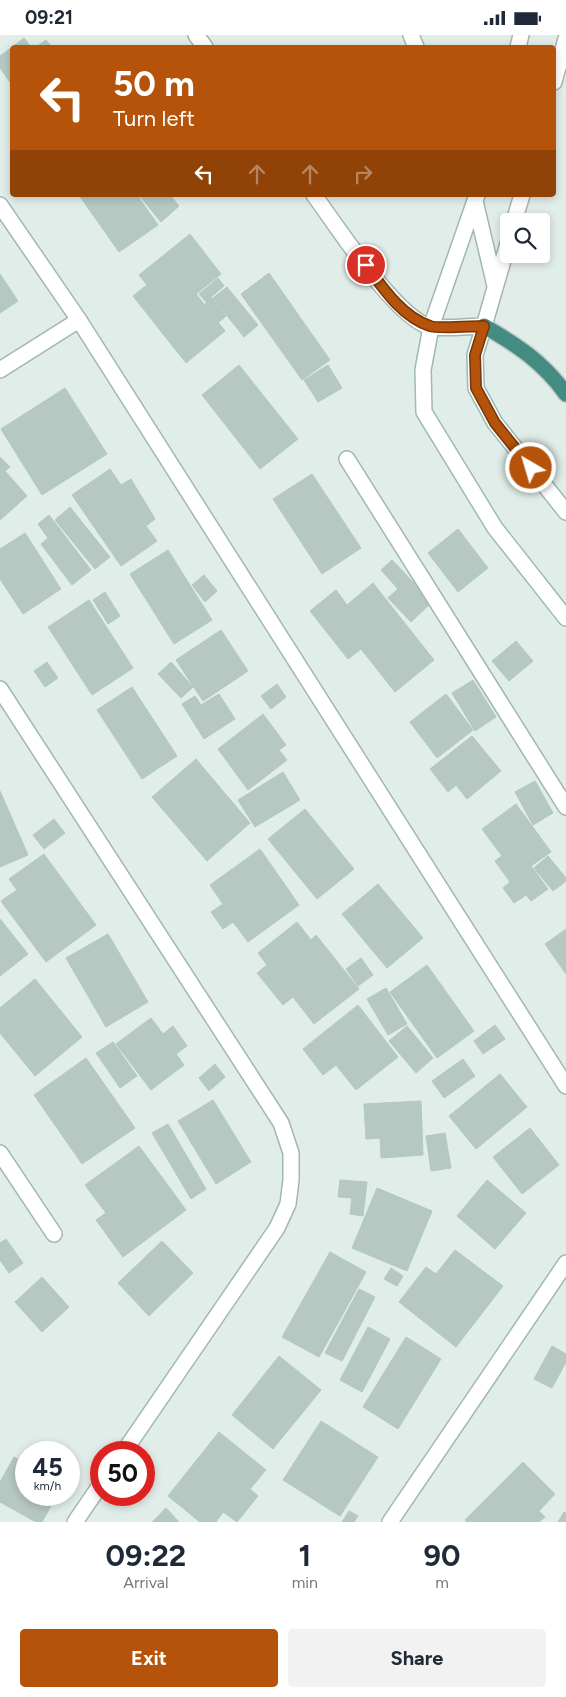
<!DOCTYPE html>
<style>
body{margin:0;font-family:Figtree,sans-serif;background:#f2f2f3;color:#1f2937;height:100vh;display:flex;flex-direction:column;font-size:19px;white-space:nowrap}
*{box-sizing:border-box;margin:0}
p{font-size:16px;color:#747a83}
.icon{flex:none;width:28px;height:28px;fill:none;stroke:currentColor;stroke-width:2;stroke-linecap:round;stroke-linejoin:round}
.map{position:relative;height:1487px;overflow:hidden}
.drawer{display:flex;flex-direction:column;background:#fff;flex:1}
.drawer>*{flex:none}
.banner{position:absolute;left:10px;top:10px;width:546px;height:152px;border-radius:5px;box-shadow:0 2px 8px #0003;background:#b45309;color:#fff;overflow:hidden}
.buttons{position:absolute;left:500px;top:178px;display:grid;gap:10px}
.buttons a{display:grid;place-items:center;width:50px;height:50px;border-radius:5px;background:#fff;box-shadow:0 2px 8px #0003;font-size:25px}
.speed{position:absolute;left:15px;top:1406px;display:flex;gap:10px;font-size:25px;font-weight:700;text-align:center}
.speed>*{display:grid;place-content:center;width:65px;height:65px;border-radius:50%;background:#fff;box-shadow:0 2px 8px #0003;line-height:1}
.speed small{font-size:12px;font-weight:400}
.speed .limit{border:8px solid #d22;background:#fff;color:#111}
.pin{position:absolute;display:grid;place-items:center;width:42px;height:42px;color:#fff;margin:-21px;border:2px solid #fff;border-radius:50%;box-shadow:0 1px 5px #0007}
.me{position:absolute;width:55px;margin:-28px;rotate:322deg;stroke-linejoin:round;filter:drop-shadow(0 0 4px #0008)}
.turn{display:flex;align-items:center;gap:18px;height:105px;padding:0 20px;font-size:22px}
.turn .icon{width:65px;height:65px;stroke-width:2.5}
.turn b{display:block;font-size:35px;line-height:42px}
.lanes{display:flex;align-items:center;height:48px;padding:0 20px;background:#0003;justify-content:center;gap:25px;direction:ltr}
.lanes .off{opacity:.35}
.eta{display:flex;justify-content:space-evenly;align-items:center;height:85px;text-align:center}
.eta b{font-size:30px;font-weight:700;line-height:35px}
.cta{display:flex;gap:10px;margin-top:auto;padding:10px 20px}
.cta a{flex:1;height:58px;border-radius:5px;background:#b45309;color:#fff;font-size:20px;font-weight:700;line-height:58px;text-align:center}
.cta a+a{background:#f2f2f3;color:#1f2937}
.status{display:flex;justify-content:space-between;align-items:center;height:35px;padding:0 25px;background:#fff;direction:ltr}
.status svg{height:14px;fill:currentColor}
.map>svg:first-child{display:block}
</style>
<div class="status"><b>09:21</b><svg viewBox="0 0 49 12"><path d="M0 12V9h3v3zM5 12V6h3v6zM10 12V3h3v9zM15 12V0h3v12zM26 1h20v11H26zM47 4h2v5h-2z"/></svg></div>
<div class="map">
<svg width="566" height="1487" viewBox="0 0 566 1487">
<rect width="100%" height="100%" fill="#e1ede9"/>
<!-- building -->
<path fill="#b6c8c2" stroke="#b2c8c1" d="M24,3L31,12H12V50L0,33V21Z
M46,5L52,12H36Z
M79,160H137L158,190L119,217Z
M139,160H170L179,171L161,187Z
M190,199L221,239L196,259L225,296L186,328L133,261L147,250L139,240Z
M269,238L330,325L302,345L241,259Z
M0,239L18,266L0,278Z
M218,243L224,251L211,262L226,281L219,287L205,269L207,268L199,259Z
M227,252L258,290L244,302L213,263Z
M239,330L298,404L260,434L202,360Z
M328,330L342,353L318,367L304,345Z
M65,353L107,419L42,460L1,394Z
M0,422L10,432L5,436L27,461L0,485Z
M110,434L121,450L131,444L155,484L146,491L157,506L121,531L72,460Z
M312,439L361,513L322,539L273,464Z
M70,472L110,522L95,534L55,485Z
M49,480L91,535L72,550L41,509L48,503L38,489Z
M458,494L488,533L458,557L428,518Z
M25,498L61,554L23,579L0,544V514Z
M168,515L212,585L174,609L130,539Z
M392,525L432,567L411,587L388,563L398,554L381,535Z
M204,540L217,556L205,567L192,550Z
M373,548L434,625L395,657L361,614L348,624L310,576L336,555L347,570Z
M105,557L120,581L108,589L93,565Z
M89,565L133,633L92,660L48,592Z
M221,595L248,636L203,666L176,625Z
M516,606L533,626L509,646L492,626Z
M47,627L58,643L45,652L34,636Z
M171,627L193,652L181,663L158,639Z
M473,645L496,682L475,696L452,658Z
M277,649L286,662L271,674L261,661Z
M132,652L177,721L142,744L97,675Z
M219,659L235,684L204,704L182,669L195,661L201,670Z
M446,659L473,695L437,723L410,687Z
M263,679L286,710L279,715L287,725L248,755L218,714Z
M472,701L501,736L467,764L456,750L448,757L430,734Z
M196,724L250,788L207,826L152,762Z
M283,737L300,765L255,792L238,765Z
M535,746L553,778L533,790L515,757Z
M0,756L28,820L0,832Z
M516,769L551,817L531,831L548,854L531,866L526,860L514,868L503,853L510,847L495,826L502,821L482,794Z
M305,774L354,834L317,864L268,804Z
M54,784L65,798L44,814L33,800Z
M260,814L299,870L248,907L233,887L223,894L211,877L223,869L210,850Z
M44,819L96,890L46,927L1,866L17,855L9,844Z
M548,821L566,843V846L553,856L534,833Z
M378,849L423,903L387,933L342,879Z
M0,884L28,919L0,941Z
M297,887L311,905L316,900L359,954L314,989L293,962L283,970L257,938L267,930L258,918Z
M566,894V939L545,909Z
M108,899L148,967L106,992L66,923Z
M361,923L373,940L358,951L346,934Z
M427,930L474,996L437,1023L390,957Z
M35,944L82,1002L35,1041L0,998V973Z
M386,953L407,989L388,1000L367,964Z
M358,970L398,1022L356,1055L336,1030L323,1040L303,1014Z
M151,983L163,999L173,991L187,1011L176,1019L184,1030L151,1055L116,1009Z
M495,990L505,1004L483,1019L474,1006Z
M407,991L433,1023L416,1038L389,1006Z
M113,1007L137,1041L120,1053L96,1018Z
M86,1023L135,1093L82,1129L34,1060Z
M463,1024L475,1041L444,1063L432,1046Z
M215,1029L225,1042L209,1056L199,1043Z
M500,1039L527,1072L476,1114L449,1081Z
M213,1065L251,1127L216,1149L178,1086Z
M421,1066L423,1120L381,1123L380,1103L366,1104L364,1069Z
M168,1089L206,1154L191,1164L152,1098Z
M530,1093L559,1130L522,1159L493,1122Z
M445,1098L451,1133L431,1136L426,1101Z
M139,1111L186,1175L123,1222L96,1185L106,1178L85,1150Z
M340,1145L367,1147L363,1181L350,1179L352,1163L338,1162Z
M487,1145L526,1178L495,1214L457,1181Z
M377,1153L432,1176L407,1236L352,1213Z
M6,1204L23,1228L9,1238L0,1225V1208Z
M162,1206L193,1238L149,1281L118,1248Z
M455,1215L503,1251L456,1312L399,1267L426,1232L436,1239Z
M330,1217L366,1237L319,1322L282,1302Z
M391,1233L403,1241L397,1251L384,1244Z
M42,1242L69,1272L42,1297L15,1267Z
M359,1254L375,1262L342,1326L325,1318Z
M368,1292L390,1304L362,1357L340,1345Z
M406,1302L441,1324L398,1394L363,1372Z
M552,1311L566,1319V1327L552,1353L534,1344Z
M279,1321L321,1355L273,1414L232,1380Z
M321,1386L378,1422L340,1481L283,1445Z
M219,1397L266,1435L250,1454L258,1461L237,1487L223,1477L216,1487H200L168,1461Z
M14,1422L26,1429V1460H57L42,1487H36L0,1467V1447Z
M523,1427L555,1459L539,1476L545,1482L539,1487H467L465,1485Z
M166,1473L179,1487H152Z
M349,1476L358,1481L354,1487H342Z
M564,1477L566,1478V1487H558Z"/>
<g fill="none" stroke-linecap="round" stroke-linejoin="round">
<!-- minor casing -->
<g stroke="#a3b6b1" stroke-width="18">
<path id="minor" d="M196,0L205,12
M411,0L416,12
M518,12L521,0
M554,47L566,4
M314,160C337,191 395,282 430,292C440,294 472,291 484,291L509,205
M475,166L495,251
M0,170L79,285L566,1051
M514,186L522,160
M431,292L477,160
M0,335L79,285
M347,424L566,772
M0,654L281,1088L291,1118V1145L288,1169L277,1193L123,1418
M0,1118L54,1199
M75,1487L101,1449
M390,1487L566,1228"/>
</g>
<!-- secondary casing -->
<g stroke="#9ebab2" stroke-width="18">
<path id="secondary" d="M484,291L475,320L476,353L495,388L566,477
M431,292L423,335L424,377L495,493L566,583"/>
</g>
<!-- trunk casing -->
<g stroke="#c0cac8" stroke-width="18">
<path id="trunk" d="M484,291C517,310 543,327 566,359"/>
</g>
<!-- minor -->
<use href="#minor" stroke="#fff" stroke-width="15"/>
<!-- secondary -->
<use href="#secondary" stroke="#fff" stroke-width="15"/>
<!-- trunk -->
<use href="#trunk" stroke="#448c81" stroke-width="15"/>
</g>
<g fill="none" stroke-linecap="round" stroke-linejoin="round">
<!-- route casing -->
<g stroke="#753606" stroke-width="12">
<path id="route" d="M366,230C382,252 402,282 430,291C438,294 473,291 484,291L475,320L476,353L495,388L531,433"/>
</g>
<!-- route -->
<use href="#route" stroke="#b45309" stroke-width="9"/>
</g>
</svg>
<div class="buttons">
<a><svg class="icon" aria-label="search" viewBox="0 0 24 24"><circle cx="10" cy="10" r="6"/><path d="M15 15l6 6"/></svg></a>
</div>
<div class="speed"><div>45<small>km/h</small></div><div class="limit">50</div></div>
<div class="pin" style="left:366px;top:230px;background:#d93025"><svg class="icon" aria-label="arrive" viewBox="0 0 24 24"><path d="M6 21V4h12l-3 4 3 4H6"/></svg></div>
<svg class="me" style="left:531px;top:433px" viewBox="-20 -20 40 40"><circle r="17" fill="#b45309" stroke="#fff" stroke-width="3"/><path d="M0-11L8 9 0 5-8 9z" fill="#fff"/></svg>
<div class="banner">
<div class="turn"><svg class="icon" aria-label="left" viewBox="0 0 24 24"><path d="M17 20v-9H6M10 6l-5 5 5 5"/></svg><div><b>50 m</b>Turn left</div></div>
<div class="lanes"><svg class="icon" aria-label="left" viewBox="0 0 24 24"><path d="M17 20v-9H6M10 6l-5 5 5 5"/></svg><svg class="icon off" aria-label="ahead" viewBox="0 0 24 24"><path d="M12 20V5M6 11l6-6 6 6"/></svg><svg class="icon off" aria-label="ahead" viewBox="0 0 24 24"><path d="M12 20V5M6 11l6-6 6 6"/></svg><svg class="icon off" aria-label="right" viewBox="0 0 24 24"><path d="M7 20v-9h11M14 6l5 5-5 5"/></svg></div>
</div>
</div>
<section class="drawer">
<div class="eta">
<div><b>09:22</b><p>Arrival</p></div>
<div><b>1</b><p>min</p></div>
<div><b>90</b><p>m</p></div>
</div>
<div class="cta"><a>Exit</a><a>Share</a></div>
</section>
